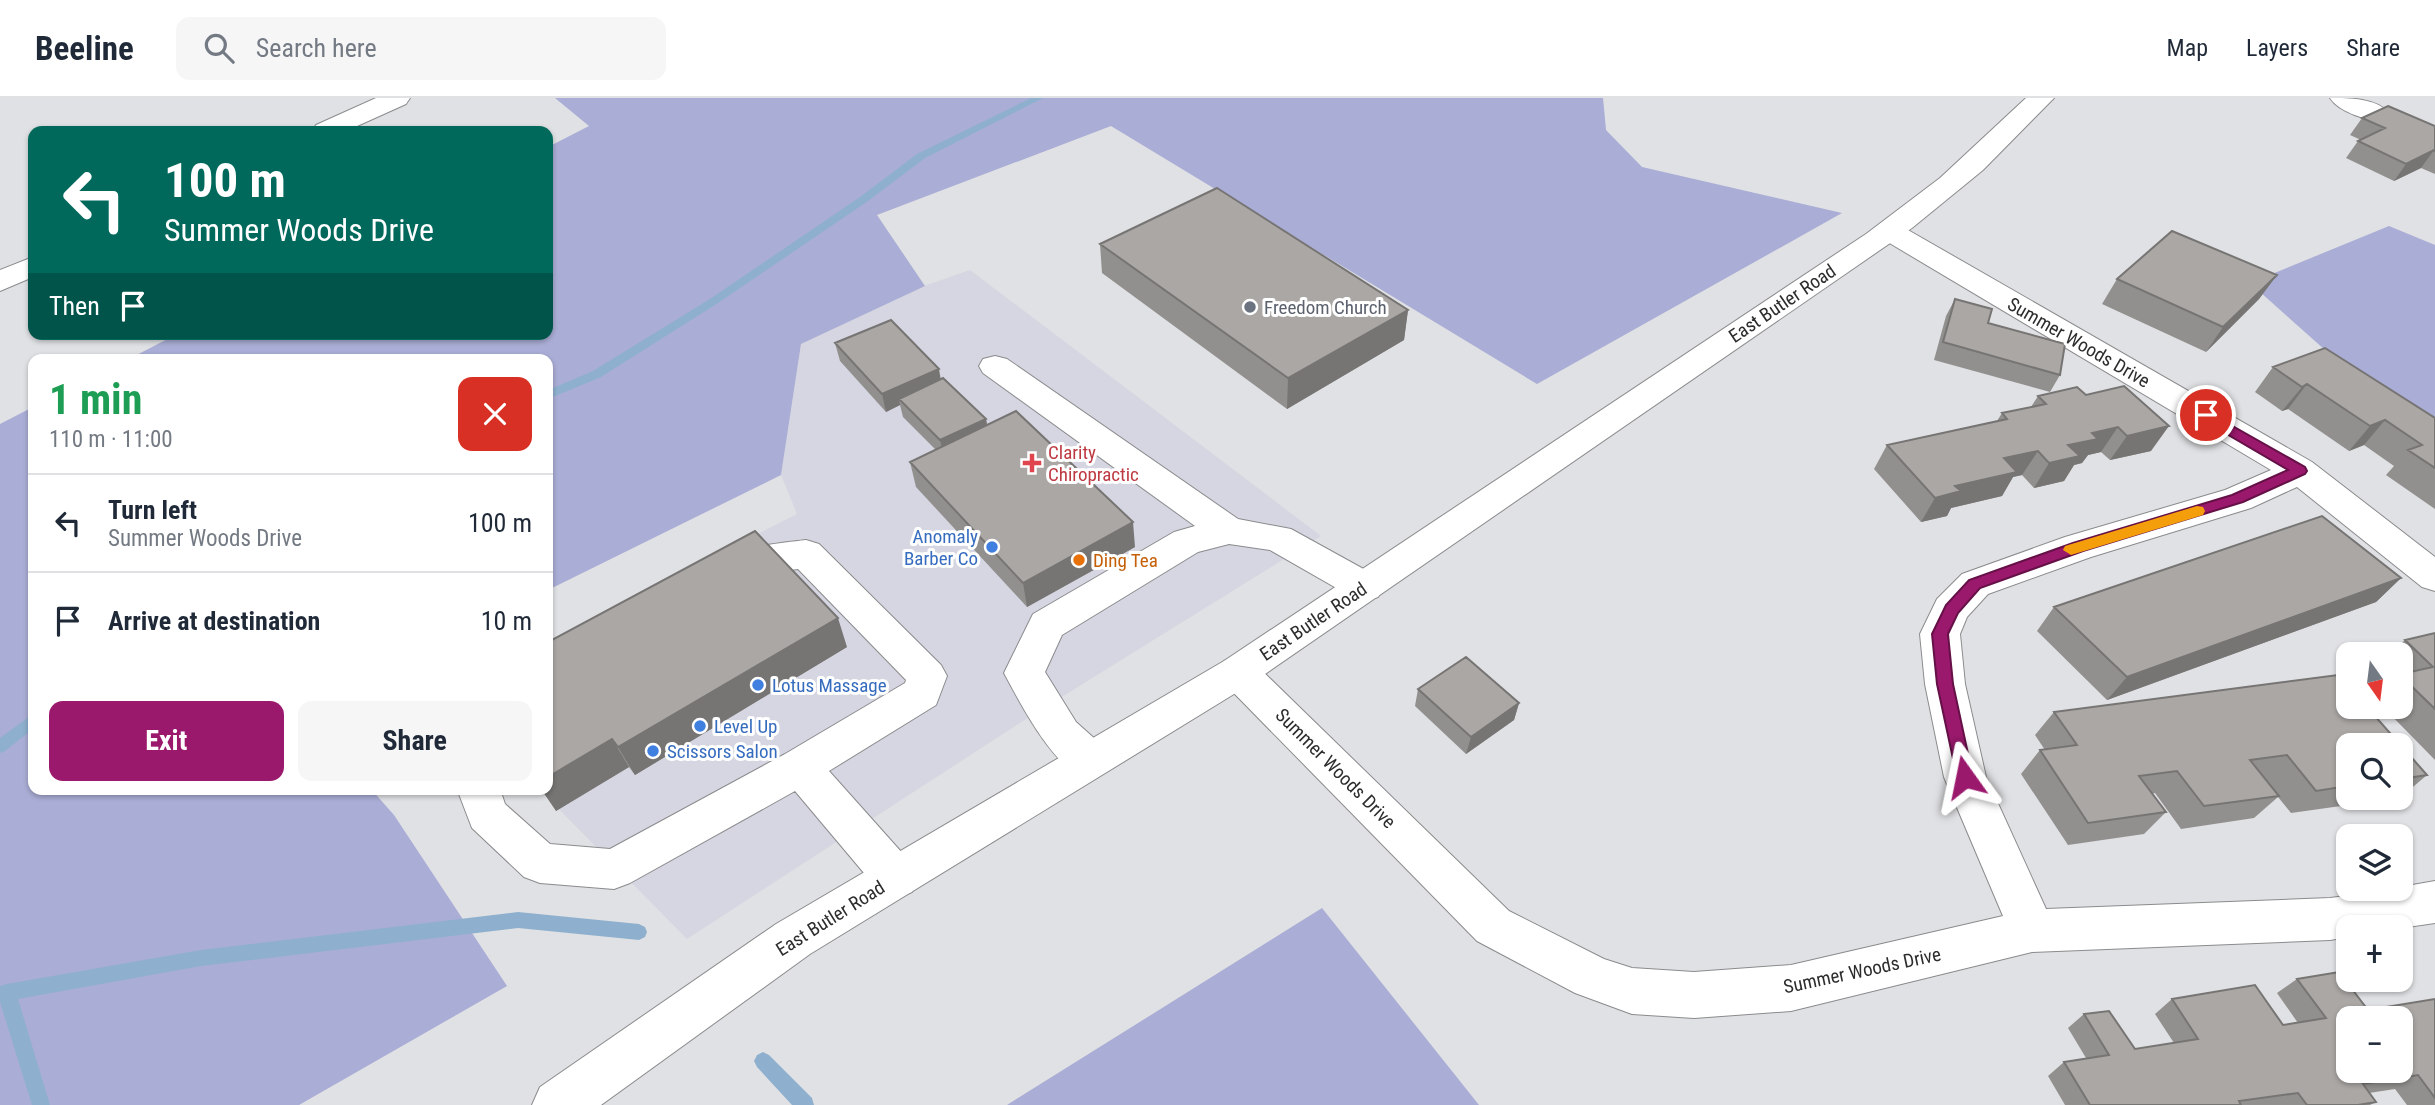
<!DOCTYPE html>
<meta charset="utf-8">
<style>
body{margin:0;font-family:"Roboto Condensed",sans-serif;background:#f6f6f7;color:#1f2937;height:100vh;display:flex;flex-direction:column;font-size:26px;white-space:nowrap}
*{box-sizing:border-box;margin:0}
p{font-size:23px;color:#747a83}
.icon{flex:none;width:38px;height:38px;fill:none;stroke:currentColor;stroke-width:2;stroke-linecap:round;stroke-linejoin:round}
.map{position:relative;flex:1;overflow:hidden}
.panel{position:absolute;left:28px;top:256px;width:525px;height:441px;display:flex;flex-direction:column;background:#fff;border-radius:14px;box-shadow:0 2px 5px #0004}
.panel>*{flex:none}
.top-card{position:absolute;left:28px;top:28px;width:525px;height:214px;border-radius:14px;box-shadow:0 2px 5px #0004;background:#00695c;color:#fff;overflow:hidden}
.needle{width:46px;rotate:166deg}
.buttons{position:absolute;left:2336px;top:544px;display:grid;gap:14px}
.buttons a{display:grid;place-items:center;width:77px;height:77px;border-radius:14px;background:#fff;box-shadow:0 2px 5px #0004;font-size:35px}
.pin{position:absolute;display:grid;place-items:center;width:60px;height:60px;color:#fff;margin:-30px;border:4px solid #fff;border-radius:50%;box-shadow:0 2px 7px #0007}
.me{position:absolute;width:77px;margin:-38px;rotate:348deg;stroke-linejoin:round;filter:drop-shadow(0 0 5px #0008)}
.turn{display:flex;align-items:center;gap:24px;height:147px;padding:0 21px;font-size:32px}
.turn .icon{width:91px;height:91px;stroke-width:2.5}
.turn b{display:block;font-size:49px;line-height:60px}
.then{display:flex;align-items:center;height:66px;padding:0 21px;background:#0003;gap:14px;font-size:26px}
.round{display:grid;place-items:center;flex:none;width:74px;height:74px;border-radius:14px;background:#f6f6f7}
.summary{display:flex;align-items:center;justify-content:space-between;height:119px;padding:0 21px}
h1{font-size:42px;font-weight:700;line-height:52px;color:#1e9e55}
.primary-button{display:flex;gap:14px;margin-top:auto;padding:14px 21px}
.primary-button a{flex:1;height:80px;border-radius:14px;background:#9b196d;color:#fff;font-size:28px;font-weight:700;line-height:80px;text-align:center}
.primary-button a+a{background:#f6f6f7;color:#1f2937}
ul{padding:0;list-style:none}
li{display:flex;align-items:center;gap:21px;height:98px;padding:0 21px;border-top:2px solid #e0e1e3}
li div{flex:1}
li b{display:block;font-size:26px}
li em{font-style:normal}
header{display:flex;align-items:center;gap:42px;box-sizing:border-box;height:98px;padding:0 35px;background:#fff;border-bottom:2px solid #e0e1e3}
header strong{font-size:33px}
nav{display:flex;gap:38px;margin-inline-start:auto;font-size:24px}
.search{width:490px;height:63px;background:#f6f6f7;display:flex;align-items:center;gap:18px;box-sizing:border-box;padding:0 24px;border-radius:14px;color:#747a83;font-size:26px}
.map>svg:first-child{display:block}
</style>
<header>
<strong>Beeline</strong>
<div class="search"><svg class="icon" aria-label="search" viewBox="0 0 24 24"><circle cx="10" cy="10" r="6"/><path d="M15 15l6 6"/></svg>Search here</div>
<nav><a>Map</a><a>Layers</a><a>Share</a></nav>
</header>
<div class="map">
<svg width="2435" height="1007" viewBox="0 0 2435 1007">
<rect width="100%" height="100%" fill="#e0e1e4"/>
<!-- built -->
<path fill="#d5d6e1" d="M970,172L1321,438L1023,623L687,841L539,691H548V543L797,416L781,377L801,246L924,188Z"/>
<!-- forest -->
<path fill="#aaadd5" d="M555,0H1603L1606,32L1642,69L1842,115L1537,286L1111,28L877,117L925,188L801,246L781,377L548,492V261H129L177,236H548V49L589,28Z
M2389,128L2435,147V321L2334,260L2250,185Z
M33,309V691H371L394,717L507,888L299,1007H0V326Z
M1322,810L1479,1007H1007Z"/>
<g fill="none" stroke-linecap="round" stroke-linejoin="round">
<!-- stream -->
<path fill="#8eb0ce" fill-rule="evenodd" d="M1031,0H1043L925,60L868,103L718,205L601,279L548,301V292L593,273L710,201L860,99L917,56Z
M33,616V631L5,653L0,655V640Z
M518,814L639,826L645,829L647,834L645,839L639,842L518,830L201,868L18,901L50,1007H32L0,904V888L7,886L201,852Z
M763,954L769,957L812,1000L814,1007H792L757,969L754,963L757,957Z"/>
<!-- minor casing -->
<g stroke="#8a8b8d" stroke-width="2">
<path id="minor" d="M376,0H410L406,6L346,33H312L316,27Z
M2330,0C2350,0 2376,0 2389,15L2385,21C2370,25 2339,14 2330,0Z
M1891,125L1901,128L2312,364L2435,459V493L2422,489L2297,389L2251,410L2091,459L1988,496L1967,519L1960,536L1965,586L1986,679L2046,811L2330,800L2401,791V789L2435,783V825L2401,830H2348V839L2330,842L2032,854L1791,913L1694,920L1632,916L1575,895L1477,843L1224,585L1218,574L1224,563L1238,558L1252,563L1509,813L1604,861L1632,870L1694,874L1791,867L2003,818L1944,679L1925,586L1920,536L1937,501L1962,476L2065,439L2225,392L2271,372L1881,140L1876,134L1881,128Z
M33,159V179L0,193V172Z
M995,258L1007,261L1238,421L1291,431L1378,479L1384,489L1378,499L1365,503L1352,499L1270,452L1229,446L1198,454L1062,537L1045,574L1076,624L1105,650L1111,662L1105,674C1101,676 1094,680 1089,679C1057,678 1018,601 1004,575L1033,516L1174,434L1195,428L983,275L979,268L983,261Z
M806,442L819,446L941,567L947,578L936,607L829,673L912,766L919,780L912,794L896,800L880,794L795,693L630,785L614,791L540,785L524,779L472,730L457,691H500L505,706L550,746L610,751L785,656L905,585L906,582L798,471L767,475L731,491L718,487L712,477C729,447 776,446 806,442Z"/>
</g>
<!-- major casing -->
<g stroke="#8a8b8d" stroke-width="2">
<path id="major" d="M2026,0H2054L1983,72L1912,130L1252,585L810,856L601,1007H532L540,989L776,826L1224,563L1866,136L1940,80Z"/>
</g>
<!-- minor -->
<use href="#minor" fill="#fff" fill-rule="evenodd"/>
<!-- major -->
<use href="#major" fill="#fff" fill-rule="evenodd"/>
</g>
<!-- wall -->
<path fill="#92908e" d="M2362,20L2435,28V76L2421,70L2394,83L2346,60L2358,43L2361,42L2350,37Z
M1100,146L1408,212L1404,242L1287,311L1102,175Z
M2277,177L2259,201L2206,254L2102,206L2117,181Z
M1955,201L2060,277L2050,294L1934,262L1946,218Z
M835,245L941,281L986,321L987,327L1135,449L1027,509L916,389L910,364L936,352L903,319L900,307L886,314L840,263Z
M2273,269L2435,320V411L2386,377L2394,368L2364,347L2349,353L2288,311L2282,313L2255,294Z
M2077,289L2151,353L2110,362L2101,354L2088,357L2082,365L2074,367L2064,383L2034,390L2022,377L2013,379L2002,398L1951,410L1947,418L1921,424L1874,371L1887,347L1997,323L2002,315L2031,309L2038,298Z
M2401,480L2376,504L2107,602L2037,533L2054,509Z
M2435,535V662L2383,609H2401V556H2390L2405,542Z
M548,544L847,549L635,677L629,669L556,713L550,559L548,556Z
M2338,577L2348,588V609H2367L2427,677L2401,699V648H2348V700H2398L2291,715L2278,699L2254,720L2181,731L2155,695L2152,696L2166,714L2144,736L2068,747L2021,676L2040,652H2045L2035,637L2054,614Z
M1418,591L1519,605L1514,622L1466,656L1415,608Z
M2297,881L2368,912L2435,901V1007H2407L2395,991L2369,995L2376,1004L2370,1007H2065L2048,978L2064,964L2086,960L2068,930L2084,916L2135,951L2174,945L2155,916L2172,901L2283,927L2298,925L2277,895Z"/>
<!-- shaded-wall -->
<path fill="#777574" d="M2434,52L2421,70L2394,83L2406,66Z
M2277,177L2259,201L2206,254L2223,229Z
M1408,212L1404,242L1287,311L1288,280Z
M939,271L942,289L899,301L900,307L886,314L882,296Z
M2307,286L2288,311L2282,313L2302,289Z
M986,321L989,339L944,359L940,342Z
M2385,322L2364,347L2349,353L2370,328Z
M2169,328L2151,353L2110,362L2127,338Z
M2118,329L2101,354L2088,357L2082,365L2074,367L2064,383L2034,390L2049,365L2068,347L2092,335Z
M2038,353L2022,377L2013,379L2002,398L1951,410L1947,418L1921,424L1935,400L2004,360Z
M1133,424L1135,449L1027,509L1023,485Z
M2401,480L2376,504L2107,602L2127,579Z
M838,520L847,549L635,677L618,649Z
M1519,605L1514,622L1466,656L1471,639Z
M612,641L629,669L556,713L541,691H548V679Z"/>
<!-- building -->
<path fill="#aaa7a5" stroke="#777574" stroke-width="2" fill-rule="evenodd" d="M2388,8L2435,28V53L2434,52L2406,66L2358,43L2385,30L2362,20Z
M1217,90L1408,212L1288,280L1100,146Z
M2172,133L2277,177L2223,229L2117,181Z
M1955,201L1992,211L1988,225L2065,246L2060,277L1943,244Z
M891,222L939,271L882,296L835,245Z
M2325,250L2435,320V370L2408,352L2422,347L2385,322L2370,328L2307,286L2302,289L2273,269Z
M943,280L986,321L940,342L899,301Z
M2124,288L2169,328L2127,338L2118,329L2092,335L2098,341L2068,347L2080,358L2049,365L2038,353L2004,360L2017,374L1955,388L1961,393L1935,400L1887,347L2007,321L2002,315L2046,306L2038,298L2077,289L2086,297Z
M1016,313L1133,424L1023,485L910,364Z
M2322,418L2401,480L2127,579L2054,509Z
M755,433L838,520L618,649L612,641L548,679V560L551,559L548,555V544Z
M2435,535V611L2401,578V576L2433,569L2405,542Z
M1466,559L1519,605L1471,639L1418,591Z
M2338,577L2348,588V609H2367L2427,677L2401,681V648H2348V688L2316,693L2287,657L2250,662L2279,698L2204,708L2177,673L2139,678L2166,714L2088,725L2040,652L2077,647L2054,614Z
M2339,874L2368,912L2435,901V1000L2418,977L2363,986L2376,1004L2358,1007H2307L2298,995L2239,1003L2241,1007H2090L2064,964L2109,957L2084,916L2109,913L2135,951L2198,941L2172,901L2255,887L2283,927L2326,920L2297,881ZM2348,920H2401V973H2348Z"/>
<!-- route -->
<path fill="#9b196d" stroke="#651047" stroke-width="2" d="M2206,313L2305,369L2307,373L2305,376L2243,404L2083,453L1980,490L1958,515L1948,536L1953,586L1973,679L1971,684L1965,687L1958,684L1937,586L1932,536L1946,507L1969,482L2073,445L2232,397L2288,372L2201,321V314Z"/>
<!-- slow -->
<path fill="#f59e0b" d="M2197,408L2203,409L2205,413L2203,417L2071,457L2063,452L2065,448Z"/>
<!-- markers -->
<circle fill="#6b7280" stroke="#fff" stroke-width="2.5" cx="1250" cy="209" r="7"/>
<path fill="#e0444e" stroke="#fff" stroke-width="2.5" d="M1028.5 354.5h7v7h7v7h-7v7h-7v-7h-7v-7h7z"/>
<g fill="#3f7fe0" stroke="#fff" stroke-width="2.5">
<circle cx="992" cy="449" r="7"/>
<circle cx="758" cy="587" r="7"/>
<circle cx="700" cy="628" r="7"/>
<circle cx="653" cy="653" r="7"/>
</g>
<circle fill="#e8710a" stroke="#fff" stroke-width="2.5" cx="1079" cy="462" r="7"/>
<g text-anchor="middle" stroke-width="6" stroke-linejoin="round" paint-order="stroke">
<!-- street labels -->
<g font-size="19" fill="#2d2d2e" stroke="#fff">
<text transform="translate(1782 205) rotate(-34)" y="7">East Butler Road</text>
<text transform="translate(2079 244) rotate(30)" y="7">Summer Woods Drive</text>
<text transform="translate(1313 523) rotate(-34)" y="7">East Butler Road</text>
<text transform="translate(1336 670) rotate(45)" y="7">Summer Woods Drive</text>
<text transform="translate(830 820) rotate(-32)" y="7">East Butler Road</text>
<text transform="translate(1862 872) rotate(-12)" y="7">Summer Woods Drive</text>
</g>
<!-- worship labels -->
<g font-size="19" fill="#5b616d" stroke="#fff" text-anchor="start">
<text x="1264" y="216">Freedom Church</text>
</g>
<!-- health labels -->
<g font-size="19" fill="#be3a42" stroke="#fff" text-anchor="start">
<text x="1048" y="361">Clarity<tspan x="1048" dy="22">Chiropractic</tspan></text>
</g>
<!-- shop labels -->
<g font-size="19" fill="#366cbe" stroke="#fff" text-anchor="start">
<text x="978" y="445" text-anchor="end">Anomaly<tspan x="978" dy="22">Barber Co</tspan></text>
<text x="772" y="594">Lotus Massage</text>
<text x="714" y="635">Level Up</text>
<text x="667" y="660">Scissors Salon</text>
</g>
<!-- food labels -->
<g font-size="19" fill="#c56008" stroke="#fff" text-anchor="start">
<text x="1093" y="469">Ding Tea</text>
</g>
</g>
</svg>
<div class="buttons">
<a><svg class="needle" viewBox="-14 -14 28 28"><path d="M0-13l5 13h-10z" fill="#e53935"/><path d="M0 13l5-13h-10z" fill="#747a83"/></svg></a>
<a><svg class="icon" aria-label="search" viewBox="0 0 24 24"><circle cx="10" cy="10" r="6"/><path d="M15 15l6 6"/></svg></a>
<a><svg class="icon" aria-label="layers" viewBox="0 0 24 24"><path d="M12 4l9 5-9 5-9-5zM3 14l9 5 9-5"/></svg></a>
<a>+</a>
<a>−</a>
</div>
<div class="pin" style="left:2206px;top:317px;background:#d93025"><svg class="icon" aria-label="arrive" viewBox="0 0 24 24"><path d="M6 21V4h12l-3 4 3 4H6"/></svg></div>
<svg class="me" style="left:1965px;top:679px" viewBox="-20 -20 40 40"><path d="M0-17L14 15 0 8-14 15z" fill="#9b196d" stroke="#fff" stroke-width="4"/></svg>
<div class="top-card">
<div class="turn"><svg class="icon" aria-label="left" viewBox="0 0 24 24"><path d="M17 20v-9H6M10 6l-5 5 5 5"/></svg><div><b>100 m</b>Summer Woods Drive</div></div>
<div class="then">Then<svg class="icon" aria-label="arrive" viewBox="0 0 24 24"><path d="M6 21V4h12l-3 4 3 4H6"/></svg></div>
</div>
<section class="panel">
<div class="summary"><div><h1>1 min</h1><p>110 m · 11:00</p></div><a class="round" style="background:#d93025;color:#fff"><svg class="icon" aria-label="close" viewBox="0 0 24 24"><path d="M6 6l12 12M18 6L6 18"/></svg></a></div>
<ul>
<li><svg class="icon" aria-label="left" viewBox="0 0 24 24"><path d="M17 20v-9H6M10 6l-5 5 5 5"/></svg><div><b>Turn left</b><p>Summer Woods Drive</p></div><em>100 m</em></li>
<li><svg class="icon" aria-label="arrive" viewBox="0 0 24 24"><path d="M6 21V4h12l-3 4 3 4H6"/></svg><div><b>Arrive at destination</b></div><em>10 m</em></li>
</ul>
<div class="primary-button"><a>Exit</a><a>Share</a></div>
</section>
</div>
